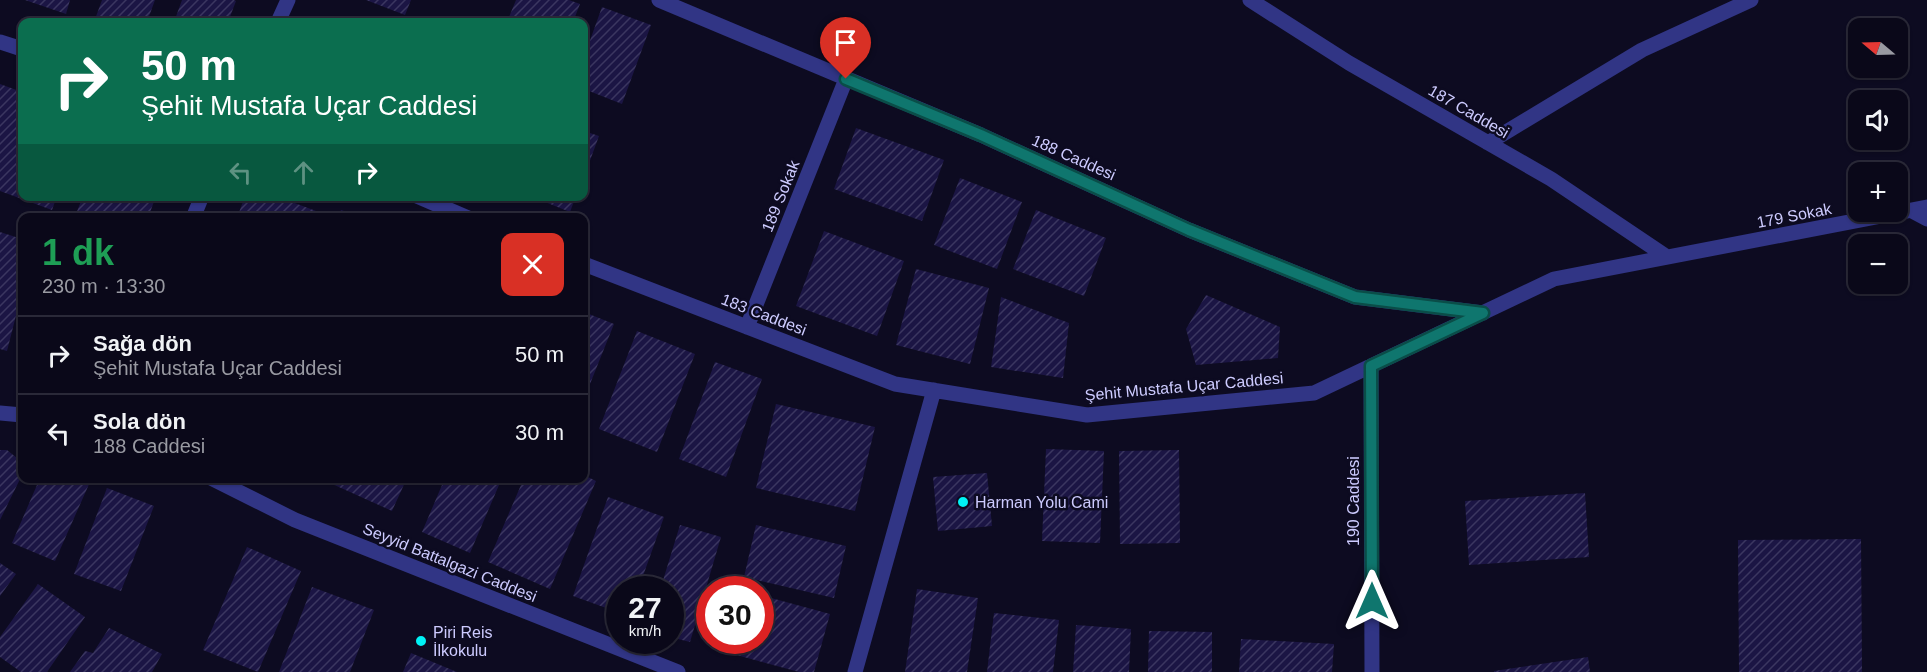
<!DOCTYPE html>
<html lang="tr">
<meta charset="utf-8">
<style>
body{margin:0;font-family:Arial,sans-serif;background:#181626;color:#f1f3f6;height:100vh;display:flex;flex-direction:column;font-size:22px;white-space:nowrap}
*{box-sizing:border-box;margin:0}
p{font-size:20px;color:#999aa2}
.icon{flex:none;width:33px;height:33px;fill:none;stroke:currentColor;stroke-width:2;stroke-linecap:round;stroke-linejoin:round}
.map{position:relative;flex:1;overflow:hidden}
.sheet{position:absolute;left:18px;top:213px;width:570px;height:270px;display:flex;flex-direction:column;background:#0a0819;border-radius:12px;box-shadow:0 2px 4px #0004,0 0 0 2px #2a2938}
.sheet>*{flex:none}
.banner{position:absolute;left:18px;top:18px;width:570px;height:183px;border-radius:12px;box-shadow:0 2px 4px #0004,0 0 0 2px #2a2938;background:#0b6e4f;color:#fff;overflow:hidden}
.needle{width:39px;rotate:289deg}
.buttons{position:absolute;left:1848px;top:18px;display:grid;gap:12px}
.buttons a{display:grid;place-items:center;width:60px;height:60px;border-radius:12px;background:#0a0819;box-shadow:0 2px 4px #0004,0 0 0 2px #2a2938;font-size:30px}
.speed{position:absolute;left:606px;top:576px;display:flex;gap:12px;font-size:30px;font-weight:700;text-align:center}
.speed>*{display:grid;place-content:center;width:78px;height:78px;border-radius:50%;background:#0a0819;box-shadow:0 2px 4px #0004,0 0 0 2px #2a2938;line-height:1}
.speed small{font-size:15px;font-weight:400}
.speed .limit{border:9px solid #d22;background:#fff;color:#111}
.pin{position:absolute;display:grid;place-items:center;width:51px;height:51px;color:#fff;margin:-62px -26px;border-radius:50% 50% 50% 0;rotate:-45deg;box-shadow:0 0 6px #0007}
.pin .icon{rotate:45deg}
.me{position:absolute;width:66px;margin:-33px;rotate:0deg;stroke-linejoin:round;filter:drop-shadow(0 0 4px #0008)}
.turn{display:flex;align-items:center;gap:21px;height:126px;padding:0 24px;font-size:27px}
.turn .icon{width:78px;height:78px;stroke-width:2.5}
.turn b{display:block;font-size:42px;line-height:51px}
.lanes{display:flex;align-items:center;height:57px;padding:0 24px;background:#0003;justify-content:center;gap:30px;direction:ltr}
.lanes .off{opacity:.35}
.round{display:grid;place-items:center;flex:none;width:63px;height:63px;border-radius:12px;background:#181626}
.head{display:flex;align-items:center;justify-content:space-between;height:102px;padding:0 24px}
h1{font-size:36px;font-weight:600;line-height:45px;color:#1e9e55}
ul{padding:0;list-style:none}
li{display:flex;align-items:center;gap:18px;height:78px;padding:0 24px;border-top:2px solid #2a2938}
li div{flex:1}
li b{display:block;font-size:22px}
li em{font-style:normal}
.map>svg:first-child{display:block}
</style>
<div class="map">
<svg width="1927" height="672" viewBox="0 0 1927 672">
<defs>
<pattern id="building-hatch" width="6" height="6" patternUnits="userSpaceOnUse" patternTransform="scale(1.5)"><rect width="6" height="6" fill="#1b1544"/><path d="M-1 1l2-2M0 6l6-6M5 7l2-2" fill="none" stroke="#3b3660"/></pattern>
</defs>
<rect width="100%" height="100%" fill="#0d0b21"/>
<!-- building -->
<path fill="url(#building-hatch)" d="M25,0H70L66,14Z
M102,0H155L147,22H94Z
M182,0H234L236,1L228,22H174Z
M366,0H411L405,15Z
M516,0H569L580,4L573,22H507Z
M602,7L651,25L622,104L584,89V57Z
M0,84L22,92V196H57L52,210L0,191Z
M856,128L944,160L922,221L834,189Z
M584,131L599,136L584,177Z
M960,178L1022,202L997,269L934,245Z
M83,196H156L148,218H84L76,214Z
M245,196H276L316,211L314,218H237Z
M530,196H576L570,212Z
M341,210L362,217L361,218H338Z
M1036,210L1106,238L1084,296L1013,269Z
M824,231L904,261L877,336L796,306Z
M0,232L22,239V292L7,351L0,349Z
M916,269L989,288L970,364L896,345Z
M1206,295L1280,327L1278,358L1196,365L1186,329Z
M1001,297L1069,323L1063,378L991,367Z
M584,312L614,324L584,399Z
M637,331L695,354L657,452L599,429Z
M715,362L762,379L726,477L679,459Z
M776,404L875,427L855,511L756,488Z
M1046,449L1104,451L1100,543L1042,541Z
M0,450H7L22,462V475L0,520Z
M1179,450L1180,543L1120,544L1119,451Z
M987,473L992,526L938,531L933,477Z
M584,475L596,481L550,589L488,562L524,478H584Z
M40,478H83L90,482L55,561L12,543Z
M319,478H407L392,511Z
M445,478H502L470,553L422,532Z
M107,488L154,506L121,591L74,574Z
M1585,493L1589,557L1469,565L1465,501Z
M608,497L664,517L638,590H620V613L573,596Z
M680,525L721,537L690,642L670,637V590H660Z
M756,525L846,546L834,598L744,577Z
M1861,539L1862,672H1739L1738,540Z
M247,547L301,571L258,672L203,650Z
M0,563L16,574L0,596Z
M38,584L85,617L47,672H21L0,657V637Z
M312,587L374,610L350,672H279Z
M917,589L978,598L967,672H905Z
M760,595L830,614L814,672H799L718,650L721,640H760Z
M994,613L1059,620L1053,672H987Z
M1076,625L1131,629L1129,672H1073Z
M109,628L162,654L152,672H70L85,651L93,653Z
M1149,631L1212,632V672H1148Z
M1241,639L1334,644L1332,672H1239Z
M411,653L457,672H403Z
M1588,657L1590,672H1494V671Z"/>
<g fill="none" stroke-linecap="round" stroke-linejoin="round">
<!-- minor -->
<path stroke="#313585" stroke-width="15" d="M659,0L981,135L1189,230L1355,297L1483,313
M1250,0L1349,63L1551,179L1667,257
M278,22L288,0
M0,42L22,49
M1488,143L1642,50L1751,0
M417,196L468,218
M193,218L202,196
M584,264L895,384L1087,415L1314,393L1554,279L1927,207
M747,327L846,79
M1371,366L1372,672
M855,672L934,390"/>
<!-- tertiary -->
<path stroke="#313585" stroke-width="15" d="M1912,211L1927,219
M0,413L22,415
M211,478L295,520L678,672"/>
</g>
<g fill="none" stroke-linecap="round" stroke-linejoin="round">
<!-- route casing -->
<g stroke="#0a4d48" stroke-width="15">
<path id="route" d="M846,79L981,135L1189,230L1355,297L1483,313L1371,366L1372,601"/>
</g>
<!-- route -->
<use href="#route" stroke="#0f766e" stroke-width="10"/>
</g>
<!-- markers -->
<g fill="#00f2f6" stroke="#0d0b21" stroke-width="2">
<circle cx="963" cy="502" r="6"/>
<circle cx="421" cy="641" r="6"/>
</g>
<g text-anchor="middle" stroke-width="5" stroke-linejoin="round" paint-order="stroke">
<!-- street labels -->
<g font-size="16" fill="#cdcbff" stroke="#0d0b21">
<text transform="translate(1469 111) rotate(30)" y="6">187 Caddesi</text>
<text transform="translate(1074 157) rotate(24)" y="6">188 Caddesi</text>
<text transform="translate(780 196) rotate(-68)" y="6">189 Sokak</text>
<text transform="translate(1794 215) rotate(-11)" y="6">179 Sokak</text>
<text transform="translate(764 314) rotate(21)" y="6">183 Caddesi</text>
<text transform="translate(1184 386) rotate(-5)" y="6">Şehit Mustafa Uçar Caddesi</text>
<text transform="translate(1353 501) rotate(-90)" y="6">190 Caddesi</text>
<text transform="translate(450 562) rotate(22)" y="6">Seyyid Battalgazi Caddesi</text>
</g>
<!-- poi labels -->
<g font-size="16" fill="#cdcbff" stroke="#0d0b21" text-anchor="start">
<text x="975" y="508">Harman Yolu Cami</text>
<text x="433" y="638">Piri Reis<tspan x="433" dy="18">İlkokulu</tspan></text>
</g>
</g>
</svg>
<div class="buttons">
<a><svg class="needle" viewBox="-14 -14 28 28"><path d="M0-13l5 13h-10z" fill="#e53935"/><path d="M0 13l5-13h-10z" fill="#999aa2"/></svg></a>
<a><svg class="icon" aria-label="sound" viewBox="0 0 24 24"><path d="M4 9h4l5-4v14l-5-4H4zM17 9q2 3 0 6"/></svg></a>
<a>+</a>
<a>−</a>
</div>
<div class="speed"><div>27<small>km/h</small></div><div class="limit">30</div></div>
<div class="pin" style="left:846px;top:79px;background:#d93025"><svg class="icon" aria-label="arrive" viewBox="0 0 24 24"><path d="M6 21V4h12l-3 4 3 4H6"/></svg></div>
<svg class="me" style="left:1372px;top:601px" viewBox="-20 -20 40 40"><path d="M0-17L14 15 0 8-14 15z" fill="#0f766e" stroke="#fff" stroke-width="4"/></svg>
<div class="banner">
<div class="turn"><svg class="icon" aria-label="right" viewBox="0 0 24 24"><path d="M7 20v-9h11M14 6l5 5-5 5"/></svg><div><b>50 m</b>Şehit Mustafa Uçar Caddesi</div></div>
<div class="lanes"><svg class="icon off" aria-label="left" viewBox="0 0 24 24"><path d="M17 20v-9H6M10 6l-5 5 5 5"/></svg><svg class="icon off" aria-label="ahead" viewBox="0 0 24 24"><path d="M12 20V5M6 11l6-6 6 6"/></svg><svg class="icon" aria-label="right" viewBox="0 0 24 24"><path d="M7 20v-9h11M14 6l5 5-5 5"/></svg></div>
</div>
<section class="sheet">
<div class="head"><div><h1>1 dk</h1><p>230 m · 13:30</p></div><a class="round" style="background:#d93025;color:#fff"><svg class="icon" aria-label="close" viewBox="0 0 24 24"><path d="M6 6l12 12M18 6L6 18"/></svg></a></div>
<ul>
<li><svg class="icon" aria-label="right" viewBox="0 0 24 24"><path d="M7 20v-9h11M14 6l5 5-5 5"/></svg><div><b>Sağa dön</b><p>Şehit Mustafa Uçar Caddesi</p></div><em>50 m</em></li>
<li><svg class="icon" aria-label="left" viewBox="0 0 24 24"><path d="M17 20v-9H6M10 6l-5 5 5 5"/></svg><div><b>Sola dön</b><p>188 Caddesi</p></div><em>30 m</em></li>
</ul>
</section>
</div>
